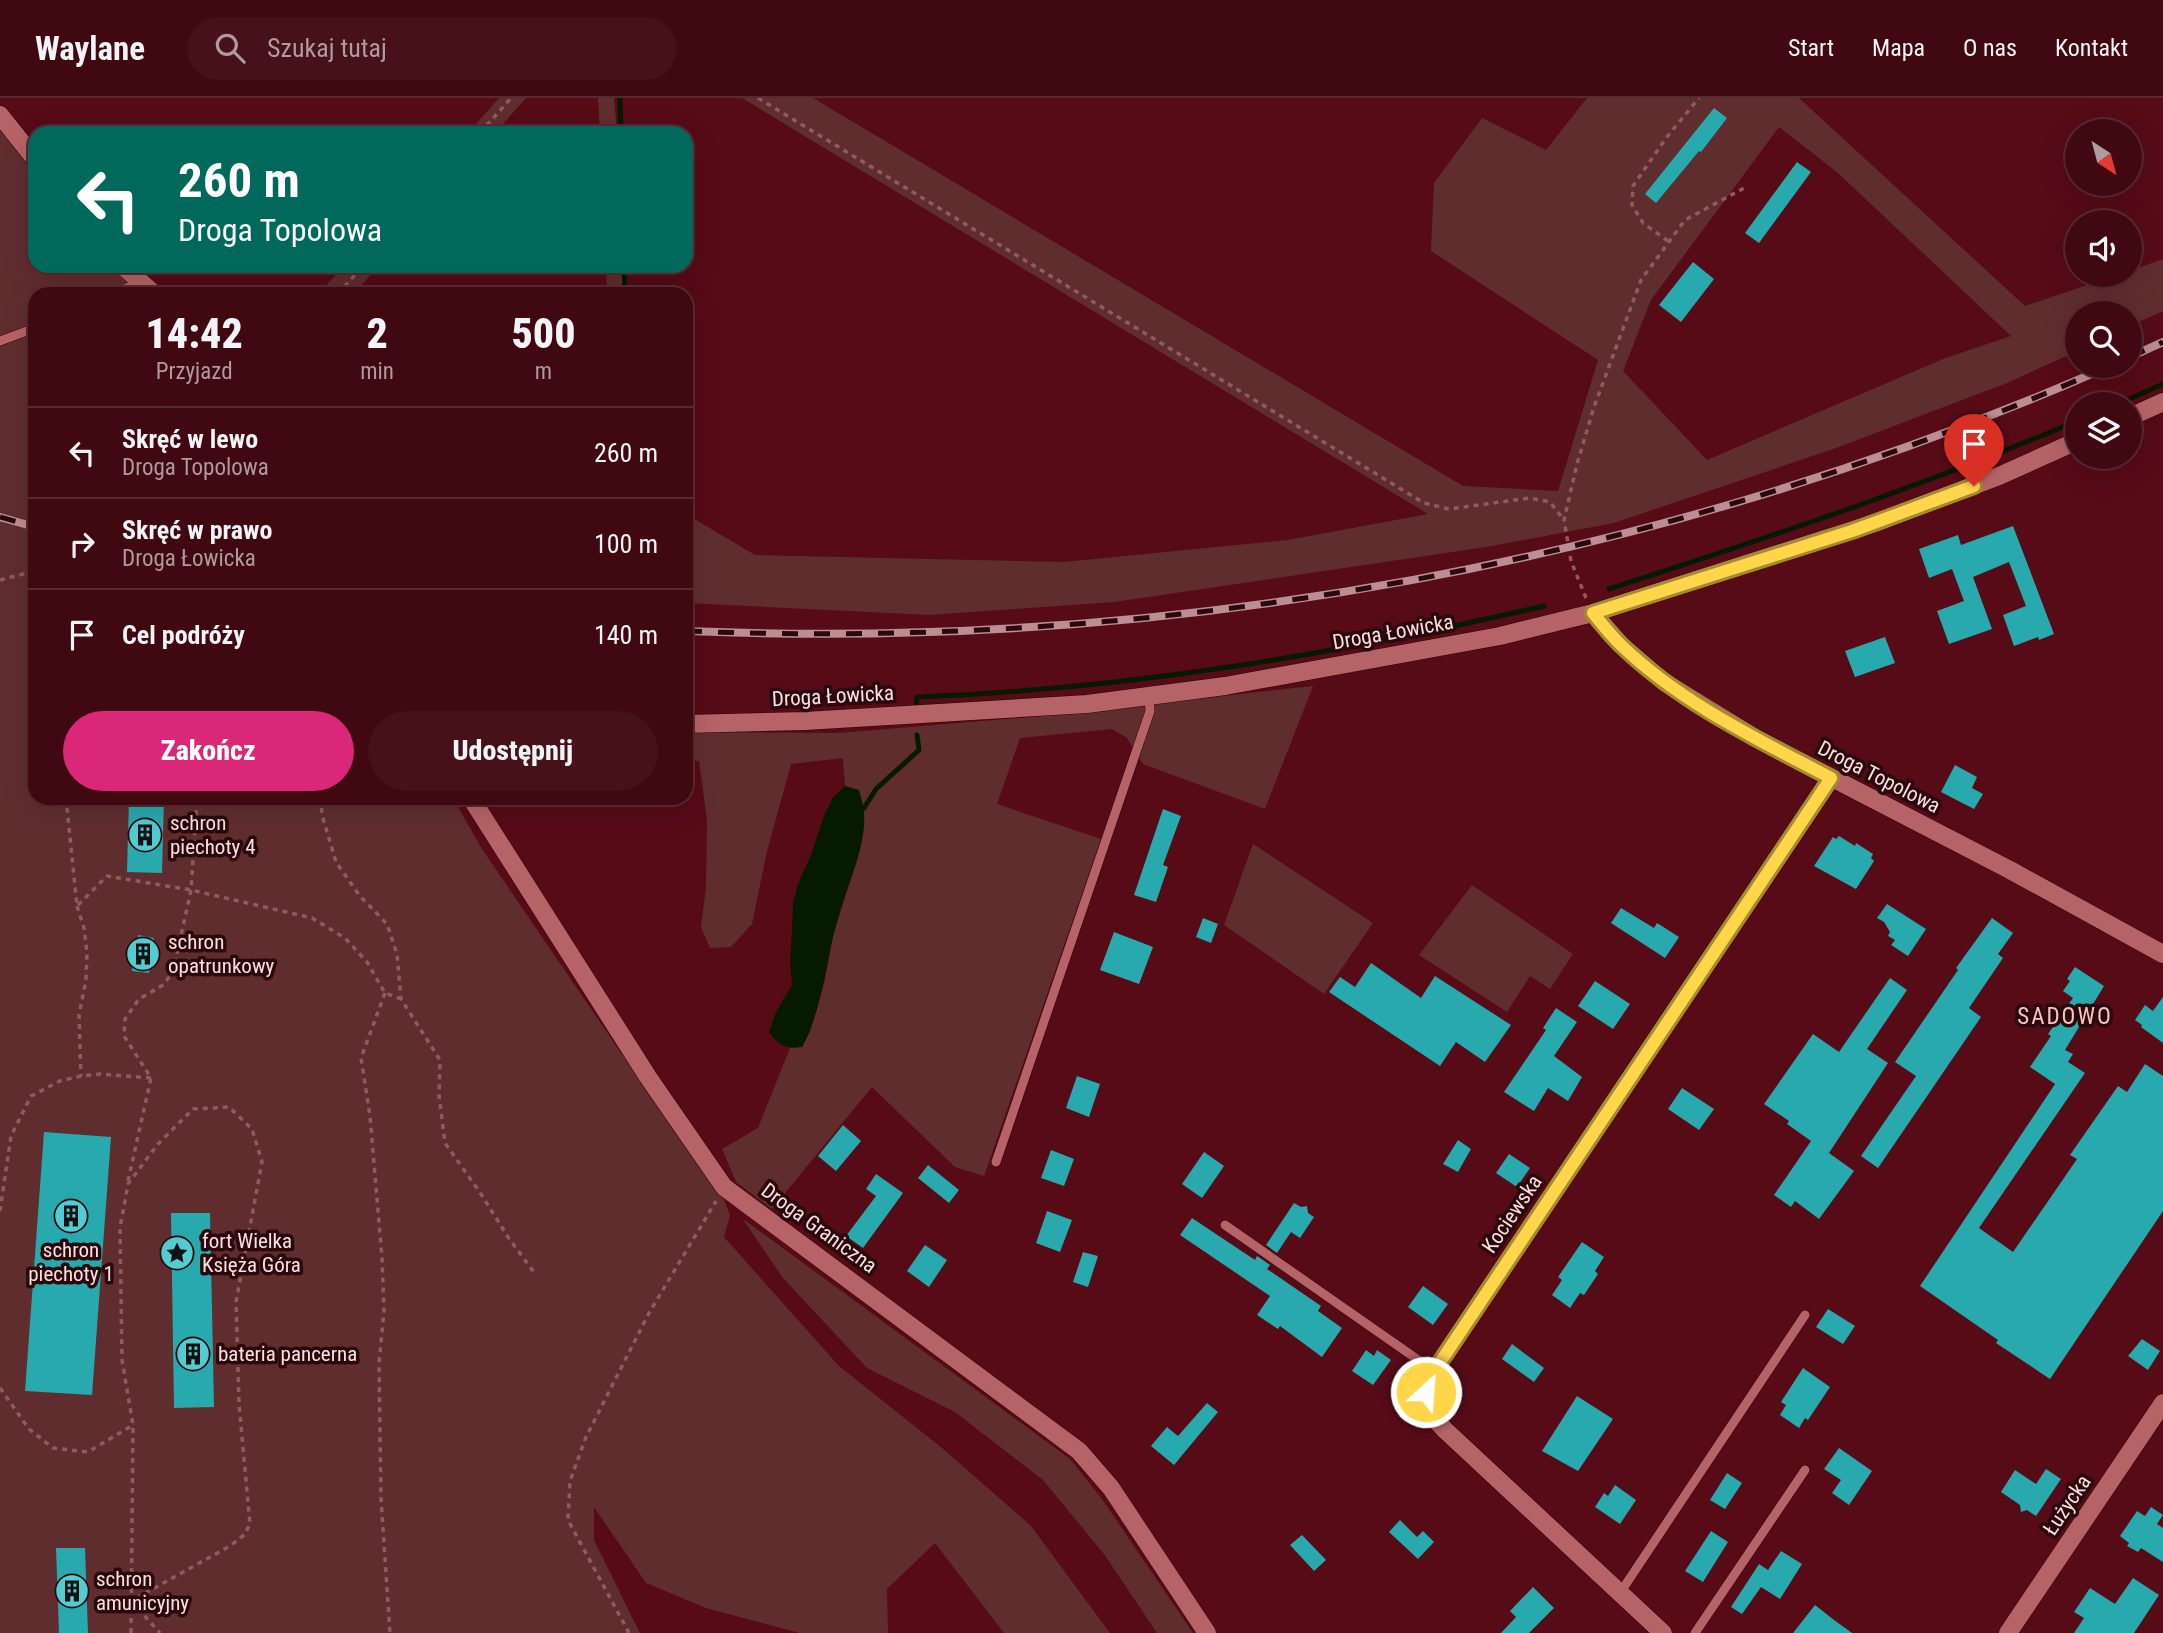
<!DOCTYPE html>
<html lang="pl">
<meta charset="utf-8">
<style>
body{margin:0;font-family:"Roboto Condensed",sans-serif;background:#47111a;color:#f1f3f6;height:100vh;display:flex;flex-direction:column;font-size:26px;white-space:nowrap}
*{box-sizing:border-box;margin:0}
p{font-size:23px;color:#ae9a9f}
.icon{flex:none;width:38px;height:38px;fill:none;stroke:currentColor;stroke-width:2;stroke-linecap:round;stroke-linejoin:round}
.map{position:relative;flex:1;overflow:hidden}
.details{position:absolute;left:28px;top:189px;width:665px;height:518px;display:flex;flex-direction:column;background:#400811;border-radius:21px;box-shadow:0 7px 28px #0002,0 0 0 2px #592931}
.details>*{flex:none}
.guide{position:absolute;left:28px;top:28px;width:665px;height:147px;border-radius:21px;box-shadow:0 7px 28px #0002,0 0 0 2px #592931;background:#00695c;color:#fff;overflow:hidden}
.needle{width:46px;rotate:144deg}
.tools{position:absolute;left:2065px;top:21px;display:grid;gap:14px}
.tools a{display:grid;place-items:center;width:77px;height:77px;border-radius:50%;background:#400811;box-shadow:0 7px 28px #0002,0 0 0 2px #592931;font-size:35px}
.pin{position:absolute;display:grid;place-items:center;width:60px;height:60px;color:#fff;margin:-72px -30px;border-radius:50% 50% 50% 0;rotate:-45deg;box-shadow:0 0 7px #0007}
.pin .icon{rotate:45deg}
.me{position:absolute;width:77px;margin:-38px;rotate:26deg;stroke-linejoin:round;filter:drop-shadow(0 0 5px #0008)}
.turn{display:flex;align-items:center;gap:24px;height:147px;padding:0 35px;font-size:32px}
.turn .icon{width:91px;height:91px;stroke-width:2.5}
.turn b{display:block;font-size:49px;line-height:60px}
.eta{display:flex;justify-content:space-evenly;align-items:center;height:119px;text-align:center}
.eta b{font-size:42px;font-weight:800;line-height:49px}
.button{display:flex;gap:14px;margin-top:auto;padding:14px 35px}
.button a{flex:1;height:80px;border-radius:42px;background:#db2777;color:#fff;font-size:28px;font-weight:800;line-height:80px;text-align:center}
.button a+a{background:#47111a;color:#f1f3f6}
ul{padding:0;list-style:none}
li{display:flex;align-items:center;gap:21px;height:91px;padding:0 35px;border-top:2px solid #592931}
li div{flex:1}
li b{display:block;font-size:26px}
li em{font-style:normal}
header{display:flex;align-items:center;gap:42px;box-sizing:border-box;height:98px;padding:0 35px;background:#400811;border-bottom:2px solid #592931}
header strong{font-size:33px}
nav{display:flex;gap:38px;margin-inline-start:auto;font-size:24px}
.search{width:490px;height:63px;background:#47111a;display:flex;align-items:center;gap:18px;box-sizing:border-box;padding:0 24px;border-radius:38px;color:#ae9a9f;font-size:26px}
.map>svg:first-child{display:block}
</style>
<header>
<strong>Waylane</strong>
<div class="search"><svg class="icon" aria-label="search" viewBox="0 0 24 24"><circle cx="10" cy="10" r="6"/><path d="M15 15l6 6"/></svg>Szukaj tutaj</div>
<nav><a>Start</a><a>Mapa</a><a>O nas</a><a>Kontakt</a></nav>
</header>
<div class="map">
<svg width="2163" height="1535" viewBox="0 0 2163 1535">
<rect width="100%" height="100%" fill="#560b17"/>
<!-- green -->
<path fill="#602d2f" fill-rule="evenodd" d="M499,0H526L495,35H468Z
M598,0H614L617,35H600Z
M742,0H813L1463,388L1558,393L1598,262L1431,153L1434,85L1482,20L1546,52L1587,0H1799L2025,208L2117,177H2130V173L2163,161V213L2130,228V215H2077V253L2007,285L1836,350L1614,425L1486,449L1114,504L929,517L686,505V416L755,457L1064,464L1288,442L1428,416ZM1779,29L1838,75L2011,238L1943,261L1707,362L1623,273L1651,202Z
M0,30L35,74V168H111L138,196H35V700H453L482,751L619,952L689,1048L708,1063L730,1117L724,1139L839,1268L942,1350L1031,1428L1110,1535H1004L935,1445L887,1491L888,1535H800L706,1510L646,1485L594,1409V1442L640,1535H0Z
M344,168H378L354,196H318Z
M606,168H625L627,196H607Z
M1313,588L1265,711L1143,666L1127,640L1112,631L1020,640L997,706L1101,741L984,1078L955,1069L872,989L772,1111L736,1084L722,1051L758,1030L790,950L802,949L810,934L825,882L833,838L858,757L859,692L845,688L843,660L791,666L767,753L752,826L731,849L710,850L701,829L706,790L707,723L699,663L686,662V634L839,635L1031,619Z
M1253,746L1373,825L1324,896L1224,827Z
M1472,787L1573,856L1550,891L1530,878L1507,914L1419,857Z
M742,1120L1070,1361L1102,1401L1193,1535H1157L1104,1456L1043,1382L955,1314L867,1270L783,1180Z"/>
<!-- water -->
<path fill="#051a00" d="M845,688L859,692C863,705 865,716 864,729C861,761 845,793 837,824C825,865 823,910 802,949C786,951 778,947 769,934L776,914L792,887L790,865L792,831L793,805L798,786L811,757L824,718L833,699Z"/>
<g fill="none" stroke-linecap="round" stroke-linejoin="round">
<!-- stream -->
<path stroke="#051a00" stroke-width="5" d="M620,0L621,35
M624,168L625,196
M2118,306L2163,286
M1609,491C1768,440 1923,388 2077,323
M916,612L917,599C1131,591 1336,556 1544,508
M864,710L876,691L919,652L917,637"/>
</g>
<!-- building -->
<path fill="#28a9ae" d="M1714,10L1727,20L1701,54L1699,53L1656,105L1645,96Z
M1797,64L1811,74L1759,145L1745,135Z
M1693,164L1714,181L1681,224L1659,207Z
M2013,428L2054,536L2039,542L2038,539L2014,548L2003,517L2026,508L2009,464L1973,479L1992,531L1949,546L1937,513L1964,503L1952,471L1929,480L1919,451L1958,437L1961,447Z
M1885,539L1895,565L1855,579L1845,553Z
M1955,667L1977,679L1972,690L1983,696L1974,711L1941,694Z
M129,700H164L162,775L127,774Z
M1163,711L1181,718L1163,767L1168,769L1156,804L1134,797Z
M1839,738L1855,748L1856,745L1873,756L1871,760L1874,763L1856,791L1814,768L1833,739L1836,741Z
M1887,806L1926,831L1908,858L1891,847L1895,842L1888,838L1890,834L1884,824L1877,820Z
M1621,810L1654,830L1657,825L1679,839L1665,860L1611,825Z
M1203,820L1218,826L1211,845L1196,839Z
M1992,820L2013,835L1998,856L2003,860L1969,910L1981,919L1878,1070L1861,1058L1916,978L1895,964L1958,872L1956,870Z
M1114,834L1153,849L1139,886L1100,872Z
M138,837L154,840L149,875L132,873Z
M1371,865L1421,900L1435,878L1511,927L1485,964L1456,944L1440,968L1329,894L1340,879L1355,889Z
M2075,869L2104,888L2065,952L2073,956L2068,964L2085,975L1979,1130L2013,1154L2077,1061L2070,1057L2118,988L2127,994L2145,966L2163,978V1113L2050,1281L1996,1245L1998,1242L1920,1188L2055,986L2030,969L2051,938L2048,936L2073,900L2063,893L2070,883L2067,881Z
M1890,880L1907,892L1867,951L1888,965L1829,1055L1854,1073L1819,1121L1795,1103L1791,1109L1774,1097L1811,1043L1787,1026L1789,1023L1764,1006L1813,936L1839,954Z
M1595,883L1630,906L1613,931L1578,908Z
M2163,899V945L2141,929L2142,927L2135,922L2145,907L2153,913Z
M1556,910L1577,924L1554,958L1582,979L1568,1003L1548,990L1534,1013L1504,994L1546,932L1543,930Z
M1077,978L1100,986L1089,1019L1066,1010Z
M1682,990L1714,1011L1699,1032L1668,1011Z
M843,1027L861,1043L836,1073L818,1058Z
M44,1034L111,1039L92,1297L25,1293Z
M1458,1042L1471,1051L1458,1074L1443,1066Z
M1051,1052L1074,1061L1064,1088L1041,1080Z
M1204,1054L1224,1068L1202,1100L1182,1086Z
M1509,1056L1530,1070L1517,1089L1496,1075Z
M928,1067L959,1092L949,1105L918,1080Z
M876,1076L903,1095L863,1150L846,1138L876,1098L866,1091Z
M1294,1105L1301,1109L1307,1108L1308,1115L1314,1119L1300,1140L1291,1134L1277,1155L1266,1147Z
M1047,1113L1072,1122L1060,1154L1036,1145Z
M171,1115H210L214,1309L174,1310Z
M1192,1120L1255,1162L1257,1158L1270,1167L1267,1171L1321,1208L1318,1213L1342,1230L1322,1259L1280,1228L1278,1231L1257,1217L1270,1198L1180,1137Z
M1582,1144L1604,1159L1595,1173L1598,1176L1584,1197L1580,1195L1570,1210L1552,1197L1562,1182L1558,1179Z
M925,1147L947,1162L929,1189L907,1173Z
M1083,1154L1098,1158L1088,1189L1073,1184Z
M1423,1188L1448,1206L1433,1227L1408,1209Z
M1828,1211L1855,1228L1843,1246L1816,1229Z
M2142,1241L2160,1253L2148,1272L2128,1258Z
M1512,1246L1544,1270L1534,1284L1502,1261Z
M1366,1252L1374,1258L1377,1252L1391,1262L1373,1287L1352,1273Z
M1803,1270L1830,1289L1808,1322L1805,1320L1799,1330L1780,1317L1786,1307L1781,1304Z
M1577,1298L1613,1321L1578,1373L1542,1353Z
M1207,1305L1218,1314L1174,1367L1151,1348L1167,1329L1178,1338Z
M1839,1350L1872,1373L1849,1407L1832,1395L1841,1382L1824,1371Z
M2046,1371L2061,1381L2036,1418L2027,1412L2021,1414L2020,1407L2001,1394L2015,1372L2036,1386Z
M1727,1375L1742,1385L1725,1411L1710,1402Z
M1615,1387L1636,1402L1620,1426L1595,1409L1604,1395L1608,1398Z
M2151,1409L2163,1417L2157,1426L2163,1430V1464L2141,1450L2138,1454L2127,1448L2129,1445L2120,1438L2137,1413L2145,1418Z
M1400,1422L1417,1439L1423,1433L1434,1444L1418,1461L1389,1434Z
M1711,1433L1728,1444L1703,1484L1685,1473Z
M1302,1437L1326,1462L1314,1473L1290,1447Z
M56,1450H85L88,1535H59Z
M1781,1453L1802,1466L1780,1501L1761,1489L1742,1516L1731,1509L1759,1466L1768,1472Z
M2133,1480L2159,1497L2134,1535H2074L2084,1520L2074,1514L2090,1490L2115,1506Z
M1533,1489L1554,1510L1529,1535H1501L1516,1519L1510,1513Z
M1815,1507L1834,1522L1852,1535H1793Z"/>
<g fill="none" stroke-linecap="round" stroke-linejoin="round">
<!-- service casing -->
<g stroke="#320006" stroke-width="10">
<path id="service" d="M113,196L141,184
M0,243L35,230
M996,1064L1150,613L1149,597
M1225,1127L1434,1273
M1620,1495L1805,1217
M1695,1535L1805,1372"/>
</g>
<!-- minor casing -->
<g stroke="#320006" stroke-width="19">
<path id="minor" d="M2130,319L2163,304
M1593,515L1621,547L1664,584L1755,640L2010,772L2163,856
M686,626L805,623L1087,606L1225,588L1500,538L1593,515L1875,425L1999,378L2077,343
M1663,1535L1445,1332C1427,1313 1417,1298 1434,1273L1831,680
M2008,1535L2163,1305"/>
</g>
<!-- tertiary casing -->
<g stroke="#320006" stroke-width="19">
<path id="tertiary" d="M0,17L35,61
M123,168L154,196
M471,700L648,979L724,1089L1079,1353L1111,1390L1207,1535"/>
</g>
<!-- path -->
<path stroke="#935961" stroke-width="3.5" stroke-dasharray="5 5" stroke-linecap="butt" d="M758,0L1424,405L1449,411L1530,400L1550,404L1564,422
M480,35L511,0
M1668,143L1643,125L1632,107L1633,88L1666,40L1699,0
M338,196L363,168
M0,482L35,473
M1586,500L1571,463L1564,422L1577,366L1594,309L1641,182L1685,122L1746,89
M66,700L77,808L107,778L191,792L312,820L345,840L367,864L385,895L401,901
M321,700L322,717L336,764L359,797L387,826L397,856L401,901L440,962L439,997L445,1045L481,1096L508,1139L536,1177
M77,808L84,830L87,855L86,882L79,917L81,978
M385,895L361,960L370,1018L382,1160L384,1213L379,1265L381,1401L390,1535
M128,1083L151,980L124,938L125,921L139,901L163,887L173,874L191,792L197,700
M0,1113L11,1038L31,998L60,983L81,978L100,976L151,980
M0,1290L29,1331L53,1350L88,1354L133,1327
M131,1503L160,1535
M131,1535L133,1327L122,1262L120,1130L128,1086L158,1046L193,1011L229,1009L252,1031L262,1064L236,1204L239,1306L250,1426L244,1437L230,1448L131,1503
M629,1535L568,1422L570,1383L586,1339L649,1215L716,1103"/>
<!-- service -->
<use href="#service" stroke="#b56366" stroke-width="9"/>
<!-- minor -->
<use href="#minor" stroke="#b56366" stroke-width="18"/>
<!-- tertiary -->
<use href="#tertiary" stroke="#b56366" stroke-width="18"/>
<!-- rail casing -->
<g stroke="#bc8e92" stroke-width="8">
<path id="rail" d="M2130,259L2163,244
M0,419L35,429
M686,533C1175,553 1661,465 2110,268"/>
</g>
<!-- rail -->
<use href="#rail" stroke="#29090c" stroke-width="5" stroke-dasharray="16" stroke-linecap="butt"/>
</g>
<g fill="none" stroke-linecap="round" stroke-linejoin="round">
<!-- route casing -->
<g stroke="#a68a30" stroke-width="18">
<path id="route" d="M1426,1294L1431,1278L1831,680C1759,642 1681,605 1622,548C1611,538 1602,526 1593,515L1852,433L1974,388"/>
</g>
<!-- route -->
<use href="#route" stroke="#ffd54a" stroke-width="12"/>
</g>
<!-- icons -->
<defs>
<g id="building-disc" transform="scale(1.75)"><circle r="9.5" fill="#51ccd1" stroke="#29090c"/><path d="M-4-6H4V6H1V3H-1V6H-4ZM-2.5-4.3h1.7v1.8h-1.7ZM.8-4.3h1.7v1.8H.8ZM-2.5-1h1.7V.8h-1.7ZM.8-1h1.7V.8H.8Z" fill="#111"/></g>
<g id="sight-disc" transform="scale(1.75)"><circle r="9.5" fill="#51ccd1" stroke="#29090c"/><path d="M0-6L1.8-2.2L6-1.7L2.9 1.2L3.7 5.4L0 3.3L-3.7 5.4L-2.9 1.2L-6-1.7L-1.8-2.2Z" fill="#111"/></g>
</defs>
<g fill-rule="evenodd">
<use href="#building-disc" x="145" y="737"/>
<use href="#building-disc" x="143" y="856"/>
<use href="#building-disc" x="71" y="1118"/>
<use href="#sight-disc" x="177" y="1155"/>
<use href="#building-disc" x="193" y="1256"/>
<use href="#building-disc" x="72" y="1493"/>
</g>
<g text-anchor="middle" stroke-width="7" stroke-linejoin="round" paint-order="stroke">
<!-- street labels -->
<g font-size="21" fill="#fcdfdf" stroke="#29090c">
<text transform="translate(1393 534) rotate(-10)" y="7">Droga Łowicka</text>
<text transform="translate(833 598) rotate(-3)" y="7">Droga Łowicka</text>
<text transform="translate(1879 679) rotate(27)" y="7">Droga Topolowa</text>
<text transform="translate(1512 1116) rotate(-56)" y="7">Kociewska</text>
<text transform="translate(819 1130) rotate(36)" y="7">Droga Graniczna</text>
<text transform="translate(2067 1407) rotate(-56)" y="7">Łużycka</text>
</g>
<!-- poi labels -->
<g font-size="21" fill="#fcdfdf" stroke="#29090c" text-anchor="start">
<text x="170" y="732">schron<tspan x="170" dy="24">piechoty 4</tspan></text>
<text x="168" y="851">schron<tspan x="168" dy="24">opatrunkowy</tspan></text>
<text x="202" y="1150">fort Wielka<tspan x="202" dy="24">Księża Góra</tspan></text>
<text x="71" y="1159" text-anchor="middle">schron<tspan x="71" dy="24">piechoty 1</tspan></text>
<text x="218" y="1263">bateria pancerna</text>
<text x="96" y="1488">schron<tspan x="96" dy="24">amunicyjny</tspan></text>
</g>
<!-- neighbourhood labels -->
<g font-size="23" letter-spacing="2" fill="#fac3c2" stroke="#29090c">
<text x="2065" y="926">SADOWO</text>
</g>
</g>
</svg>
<div class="tools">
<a><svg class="needle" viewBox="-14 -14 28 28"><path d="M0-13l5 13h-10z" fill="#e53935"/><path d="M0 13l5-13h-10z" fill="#ae9a9f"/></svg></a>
<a><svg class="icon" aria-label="sound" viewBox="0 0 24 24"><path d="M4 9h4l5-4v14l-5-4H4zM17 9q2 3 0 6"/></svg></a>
<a><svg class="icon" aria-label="search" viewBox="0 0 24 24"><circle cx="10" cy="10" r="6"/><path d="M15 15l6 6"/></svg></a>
<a><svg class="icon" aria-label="layers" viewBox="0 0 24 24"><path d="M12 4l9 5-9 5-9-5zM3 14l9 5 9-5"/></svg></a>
</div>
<div class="pin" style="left:1974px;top:388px;background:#d93025"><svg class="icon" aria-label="arrive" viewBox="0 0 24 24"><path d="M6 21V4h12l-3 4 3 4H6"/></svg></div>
<svg class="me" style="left:1426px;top:1294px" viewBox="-20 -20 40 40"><circle r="17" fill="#ffd54a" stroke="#fff" stroke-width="3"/><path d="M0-11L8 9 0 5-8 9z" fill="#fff"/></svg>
<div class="guide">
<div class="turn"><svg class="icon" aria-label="left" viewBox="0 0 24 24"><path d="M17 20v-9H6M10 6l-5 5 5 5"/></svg><div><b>260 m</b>Droga Topolowa</div></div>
</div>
<section class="details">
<div class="eta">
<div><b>14:42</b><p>Przyjazd</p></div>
<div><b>2</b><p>min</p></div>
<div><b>500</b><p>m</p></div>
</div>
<ul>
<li><svg class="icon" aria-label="left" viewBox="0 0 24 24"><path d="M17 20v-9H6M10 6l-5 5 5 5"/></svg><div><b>Skręć w lewo</b><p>Droga Topolowa</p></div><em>260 m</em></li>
<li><svg class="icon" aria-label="right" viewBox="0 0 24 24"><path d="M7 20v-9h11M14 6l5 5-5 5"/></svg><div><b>Skręć w prawo</b><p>Droga Łowicka</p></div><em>100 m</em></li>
<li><svg class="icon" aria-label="arrive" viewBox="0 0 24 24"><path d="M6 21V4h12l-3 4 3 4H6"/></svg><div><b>Cel podróży</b></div><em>140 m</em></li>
</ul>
<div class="button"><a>Zakończ</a><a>Udostępnij</a></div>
</section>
</div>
